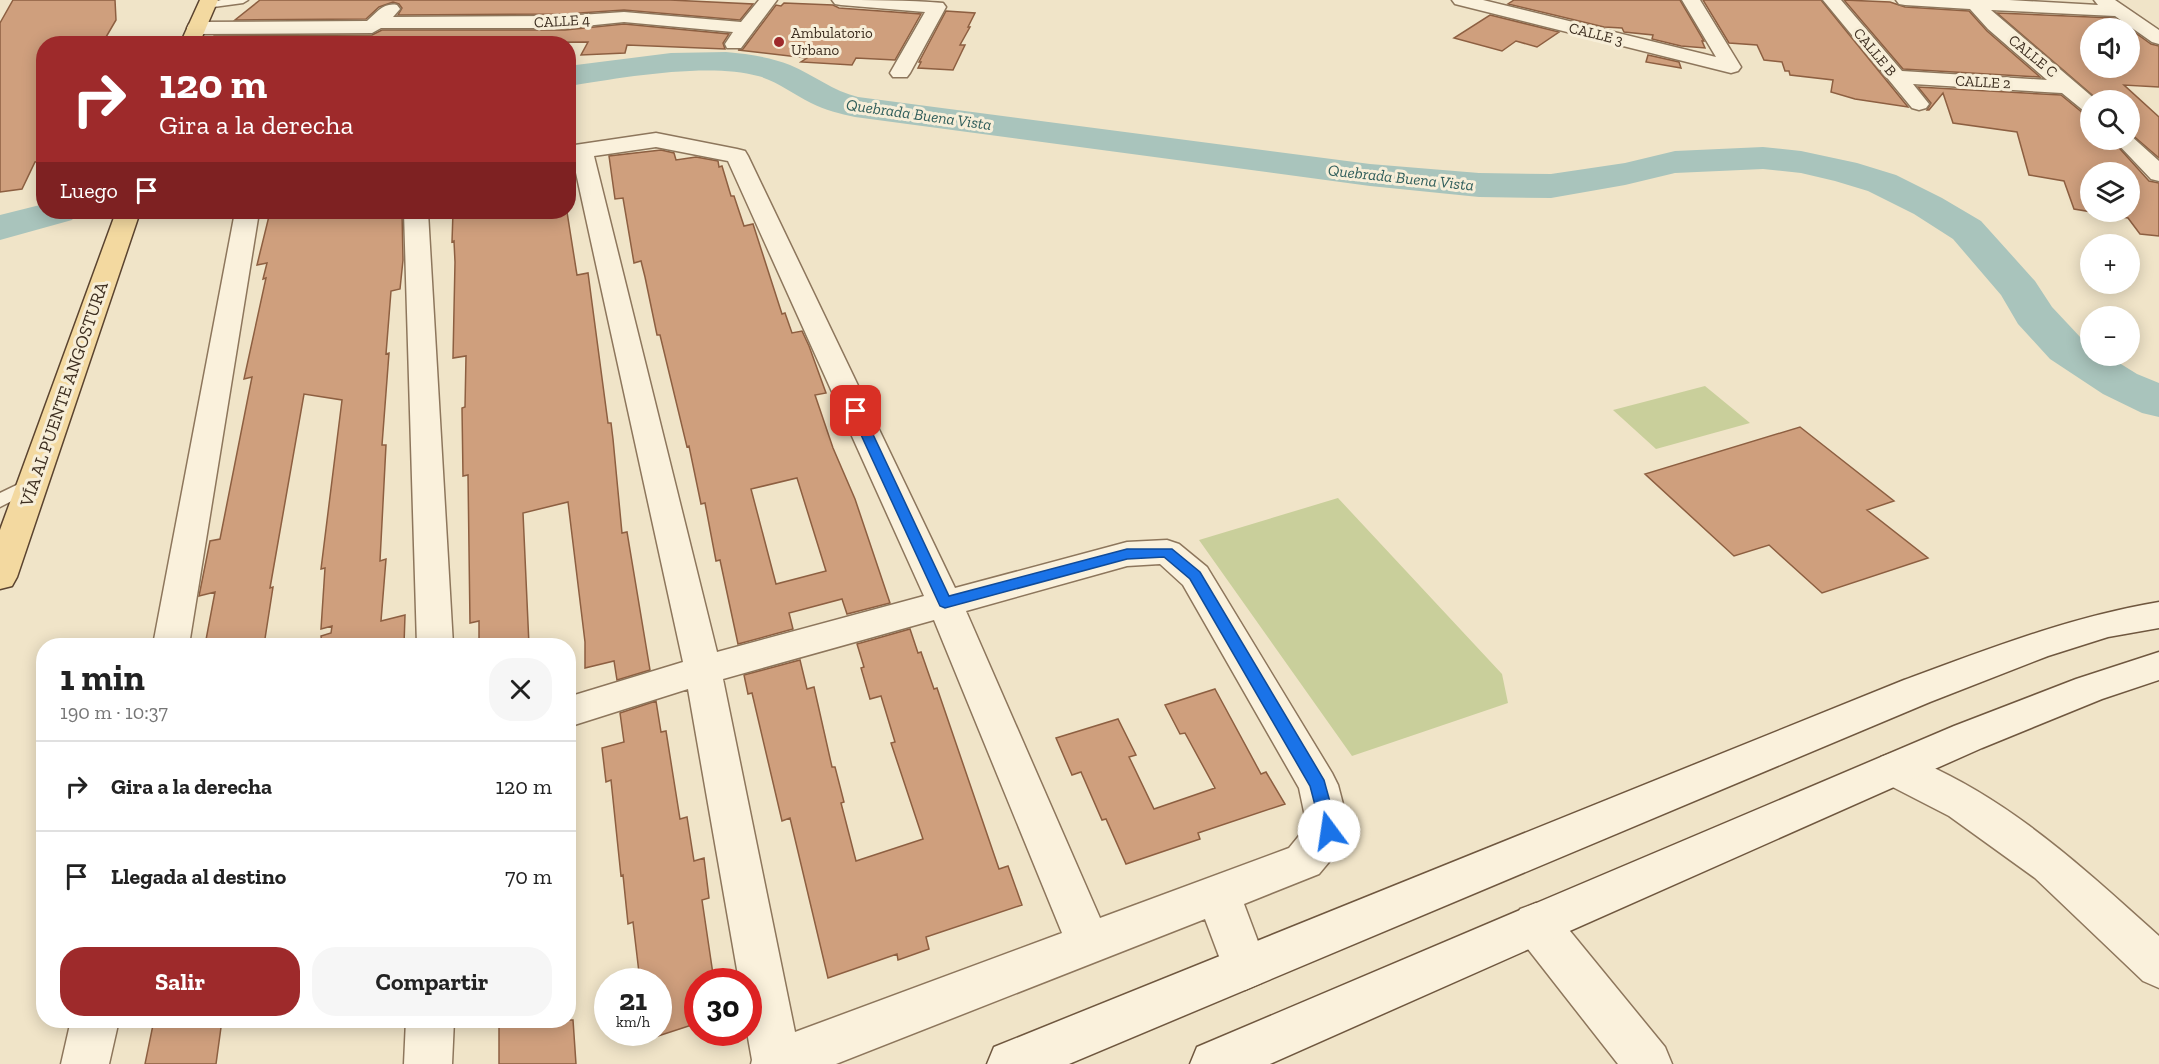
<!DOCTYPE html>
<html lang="es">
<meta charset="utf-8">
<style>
body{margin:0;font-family:"Zilla Slab",serif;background:#f6f6f6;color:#222;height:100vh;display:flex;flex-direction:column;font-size:22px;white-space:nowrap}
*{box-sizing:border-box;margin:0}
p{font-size:20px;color:#767676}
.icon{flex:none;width:33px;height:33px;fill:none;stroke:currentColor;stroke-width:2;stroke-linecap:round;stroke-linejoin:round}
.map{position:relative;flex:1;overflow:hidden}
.details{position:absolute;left:36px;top:638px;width:540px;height:390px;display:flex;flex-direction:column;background:#fff;border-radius:24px;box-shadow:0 3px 15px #0003}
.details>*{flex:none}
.hud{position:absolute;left:36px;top:36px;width:540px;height:183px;border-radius:24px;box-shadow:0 3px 15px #0003;background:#9e2a2b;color:#fff;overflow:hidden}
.buttons{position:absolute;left:2080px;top:18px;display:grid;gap:12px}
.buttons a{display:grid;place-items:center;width:60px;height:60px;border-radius:50%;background:#fff;box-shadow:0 3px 15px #0003;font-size:30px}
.speed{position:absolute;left:594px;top:968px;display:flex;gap:12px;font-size:30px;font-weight:700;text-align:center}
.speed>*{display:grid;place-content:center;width:78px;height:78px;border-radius:50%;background:#fff;box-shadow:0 3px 15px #0003;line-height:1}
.speed small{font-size:15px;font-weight:400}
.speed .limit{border:9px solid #d22;background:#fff;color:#111}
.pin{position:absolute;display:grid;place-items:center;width:51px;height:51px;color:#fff;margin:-26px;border-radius:12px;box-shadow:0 3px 9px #0006}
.me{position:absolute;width:66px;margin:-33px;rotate:346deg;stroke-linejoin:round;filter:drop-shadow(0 0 4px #0008)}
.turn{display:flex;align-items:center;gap:21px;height:126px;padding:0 24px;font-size:27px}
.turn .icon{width:78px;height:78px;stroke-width:2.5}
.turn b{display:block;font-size:42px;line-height:51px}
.then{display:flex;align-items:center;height:57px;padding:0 24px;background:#0003;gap:12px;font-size:22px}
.round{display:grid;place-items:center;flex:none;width:63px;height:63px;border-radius:24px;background:#f6f6f6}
.summary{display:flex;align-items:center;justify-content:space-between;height:102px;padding:0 24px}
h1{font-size:36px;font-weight:700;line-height:45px}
.button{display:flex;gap:12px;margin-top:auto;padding:12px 24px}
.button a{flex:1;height:69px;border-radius:24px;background:#9e2a2b;color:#fff;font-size:24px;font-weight:700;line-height:69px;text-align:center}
.button a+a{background:#f6f6f6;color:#222}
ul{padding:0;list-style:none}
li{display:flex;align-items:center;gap:18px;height:90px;padding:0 24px;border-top:2px solid #e0e0e0}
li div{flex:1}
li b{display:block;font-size:22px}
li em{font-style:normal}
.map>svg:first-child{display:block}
</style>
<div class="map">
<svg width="2159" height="1064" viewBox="0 0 2159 1064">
<rect width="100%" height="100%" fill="#f0e4c8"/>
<!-- green -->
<path fill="#c9cf9b" d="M1705,386L1750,423L1656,449L1613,410Z
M1338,498L1502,674L1508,703L1352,756L1199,540Z"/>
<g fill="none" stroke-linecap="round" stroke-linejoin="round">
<!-- river -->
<path fill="#a9c4bc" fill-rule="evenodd" d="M726,52C748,54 770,57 790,65C814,75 833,91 858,97L1370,164L1479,173L1551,174L1625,163L1675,151L1763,147L1801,151L1857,163L1896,175L1942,198L1981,221L2035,281L2052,307L2082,339L2091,344V356H2108L2137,374L2159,383V417L2142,413L2103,394L2050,359L2018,324L2001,295L1953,239L1914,214L1868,191L1835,181L1801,173L1763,169L1675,173L1625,185L1551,198L1479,197L1370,186L855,117C840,114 825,110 811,103C793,94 777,81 758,76C708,62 620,78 568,86V66L671,53Z
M44,204V212H78L72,220L0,240V215Z"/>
</g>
<!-- building -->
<path fill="#cf9f7d" stroke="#8d5f41" stroke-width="1.5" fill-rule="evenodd" d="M13,0H115L116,20L102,44H44V161L35,162L22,189L0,192V23Z
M260,0H670L753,4L740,20L624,10L565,14L398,15L402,8L399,4L393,2L379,7L366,19L235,20Z
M1514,0H1680L1704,41H1702L1705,48L1681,46L1652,39L1653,35L1624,32L1622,28L1604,27L1508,4Z
M1703,0H1821L1908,107L1855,99L1831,92L1833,80L1790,75L1789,71H1785L1782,62L1764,60L1757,45L1729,43Z
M1844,0L1890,2L1905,7L1969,11L1987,31L2040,77L1903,69Z
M784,3L833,5L839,8L921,14L895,60L856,58L852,65L801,62L807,58L738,50L743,49L776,5L781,6Z
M946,11L975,13L968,27H970L960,45H965L953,70L918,68L921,62H919Z
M1997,13L2114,18L2129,28H2091V68H2130V29L2151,44L2159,46V87L2124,85L2159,117V158L2130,133V100H2098Z
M1490,15L1559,32L1537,47L1516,41L1502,51L1454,38Z
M624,24L729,34L723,43L725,49L627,45L625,53L581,55L588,42L226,44L231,37L211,39L214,36L372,35L382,30H565Z
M1648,55L1679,62L1681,68L1646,62Z
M1918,87L2061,95L2083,113L2091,115V140H2112L2149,181L2159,183V236L2140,234L2128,218L2074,209L2064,181L2029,175L2017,132L1953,123L1943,93L1929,110H1927L1931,103ZM2091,172H2130V212H2091Z
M661,150L674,153L676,160L696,157L718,161L719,167L722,166L731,196H734L744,226L753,224L782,314L785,313L792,333L802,331L809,346L826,393L815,395L833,448L855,499L890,603L847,614L842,599L789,613L793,629L738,644L720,560L716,561L705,503L701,504L689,446L687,447L660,335H657L645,277L641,261L634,263L623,198L615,199L609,156ZM797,478L826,571L776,584L751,489Z
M270,212H402L403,260L400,289L391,291L386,354L389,353L382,445H386L380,561L386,559L381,621L405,615L404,645H322L321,636L331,633L332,626L321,629L325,568L321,569L342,400L304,394L270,588L273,587L264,645H205L215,592L199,596L210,541L220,539L252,377L244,379L266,278L263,279L267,263L257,265Z
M453,212H567L577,275L588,273L608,423H611L613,439L622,533L627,532L650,670L617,680L614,661L585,668V642L568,502L523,513L529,645H479V621L470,623L468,475L463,476L462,408L465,407L466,356L453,358L455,262L454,241L452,242Z
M1800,427L1894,501L1867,510L1928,558L1822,593L1769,545L1734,556L1645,474Z
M910,629L918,653L921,652L934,689L937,688L999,869L1008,866L1022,905L926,937L929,949L898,960L897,954L828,978L790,818L782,821L752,693L748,694L744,675L800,660L807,689L814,687L832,767H835L844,802L841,803L856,861L923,839L891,743L895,742L881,696L870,699L861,668L864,667L857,644Z
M1215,689L1261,774L1266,772L1285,804L1198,833L1200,839L1126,864L1106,819L1102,820L1081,772L1072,775L1056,738L1118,719L1136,755L1129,757L1154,809L1215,788L1185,733L1180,734L1165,705Z
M656,701L661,732L666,731L680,819L687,817L694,861L704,858L709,898L702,900L714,981H698V1023L652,1038L651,1032H658V981H640L633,922L628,924L623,875L621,876L611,780L606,782L602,748L624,742L620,713Z
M154,1020H222L216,1064H145Z
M499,1020H573L576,1064H499Z"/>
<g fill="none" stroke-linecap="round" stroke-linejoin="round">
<!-- lane casing -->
<g stroke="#8d765c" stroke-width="3">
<path id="lane" d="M221,0H248L243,3L206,8L201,5Z
M33,477L39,479L42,483L39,487L0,507V493Z"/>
</g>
<!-- street casing -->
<g stroke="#8d765c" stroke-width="3">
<path id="street" d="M759,0H777L741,48H727L725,44L733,32L624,22L565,28H381L372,33L196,34L189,32L187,28L189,24L196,22L367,21C376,13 384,2 397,5L400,9L393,17L565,16L624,12L741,22Z
M832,0C868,0 909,0 943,3L946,7L910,73L907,77H893L890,73L925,12L841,5L835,4Z
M1452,0H1483L1716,57L1682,0H1700L1741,67L1738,71L1731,73L1455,4Z
M1823,0H1841L1902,71L2047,80L1988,29L1970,9L1905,5L1899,4L1896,0H2009L2098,5L2094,0H2115L2159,30V44L2152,42L2115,16L1991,10L2096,100H2091V113L2084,111L2062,93L1913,84L1929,104L1926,108L1919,110L1912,108Z
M656,133L737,149L745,151L748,156L955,588L1127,542L1167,540L1179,544L1207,567L1332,773L1338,785L1350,831L1344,844L1319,874L1244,904L1268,968L1261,983L1245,990L1229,983L1205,919L836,1064H751L752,1060L747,1032L748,981H739L688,689L568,727V697L683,662L573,159L568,160V146ZM656,147L728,161L924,596L717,652L594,156ZM1160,564L1183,585L1299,788L1307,826L1289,848L1100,918L966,611L1127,566ZM934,620L1062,933L795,1032L723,679Z
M2130,135L2159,161V181L2151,179L2114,140H2130Z
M235,212H259L189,645H153Z
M404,212H428L453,645H417Z
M1895,752C1998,788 2080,865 2159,936V988L2143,981L2035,878L1949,816L1881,781L1875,769L1881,757Z
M1536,903L1552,909L1665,1047L1672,1064H1618L1520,939L1514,924L1520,909Z
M71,1020H119L109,1064H61Z
M406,1020H454L452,1064H404Z"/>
</g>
<!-- secondary casing -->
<g stroke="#6f573f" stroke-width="3">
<path id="secondary" d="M2159,602V628L2108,637L2048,656L1930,702L1069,1064H987L994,1047L1904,680C1988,649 2070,617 2159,602Z
M2159,652V680L2102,699L1982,748L1270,1064H1190L1197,1047L1954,726L2076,679Z"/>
</g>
<!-- primary casing -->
<g stroke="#5b4430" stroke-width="3">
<path id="primary" d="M200,0H218L199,44H180Z
M116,212H140L17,577L12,586L0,589V530Z"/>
</g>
<!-- lane -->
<use href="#lane" fill="#faf1dc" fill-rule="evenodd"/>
<!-- street -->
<use href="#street" fill="#faf1dc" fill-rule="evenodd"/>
<!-- secondary -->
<use href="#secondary" fill="#faf1dc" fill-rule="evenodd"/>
<!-- primary -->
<use href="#primary" fill="#f3d9a0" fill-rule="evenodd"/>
</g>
<!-- route -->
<path fill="#1a73e8" stroke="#114b97" stroke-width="1.5" d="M856,407L862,411L949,596L1127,549H1172L1200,572L1324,780L1338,831L1335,836L1329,839L1323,836L1310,786L1190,579L1164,557L1127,559L945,608L940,606L850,411Z"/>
<!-- markers -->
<circle fill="#9e2a2b" stroke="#f7eed8" stroke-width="2" cx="779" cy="42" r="6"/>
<g text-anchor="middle" stroke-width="6" stroke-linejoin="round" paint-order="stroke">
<!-- far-street labels -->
<g font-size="15" fill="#3d2e20" stroke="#f7eed8">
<text transform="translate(562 21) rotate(-3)" y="5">CALLE 4</text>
<text transform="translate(1596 34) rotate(14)" y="5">CALLE 3</text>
<text transform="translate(1875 52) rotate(50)" y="5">CALLE B</text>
<text transform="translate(2033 56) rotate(39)" y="5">CALLE C</text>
<text transform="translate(1983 82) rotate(3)" y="5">CALLE 2</text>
</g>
<!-- far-poi labels -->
<g font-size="15" fill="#3d2e20" stroke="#f7eed8" text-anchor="start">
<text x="791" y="38">Ambulatorio<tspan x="791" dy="17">Urbano</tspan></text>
</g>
<!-- far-water labels -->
<g font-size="16" font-style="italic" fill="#2f5d5a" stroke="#f7eed8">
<text transform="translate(919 114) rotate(8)" y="6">Quebrada Buena Vista</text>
<text transform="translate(1401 177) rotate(6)" y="6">Quebrada Buena Vista</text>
</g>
<!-- street labels -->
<g font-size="18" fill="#3d2e20" stroke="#f7eed8">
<text transform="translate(64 394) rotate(-71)" y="6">VÍA AL PUENTE ANGOSTURA</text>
</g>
</g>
</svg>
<div class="buttons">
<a><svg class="icon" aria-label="sound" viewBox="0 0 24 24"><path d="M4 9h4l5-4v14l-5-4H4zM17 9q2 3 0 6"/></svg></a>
<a><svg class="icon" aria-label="search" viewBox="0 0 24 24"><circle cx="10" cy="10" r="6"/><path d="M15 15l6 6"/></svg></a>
<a><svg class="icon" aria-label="layers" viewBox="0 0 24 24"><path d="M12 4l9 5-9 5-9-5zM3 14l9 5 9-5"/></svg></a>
<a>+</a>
<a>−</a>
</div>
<div class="speed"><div>21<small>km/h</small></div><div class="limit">30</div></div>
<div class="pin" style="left:856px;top:411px;background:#d93025"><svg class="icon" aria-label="arrive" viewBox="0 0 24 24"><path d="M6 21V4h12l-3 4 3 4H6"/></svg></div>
<svg class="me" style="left:1329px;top:831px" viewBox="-20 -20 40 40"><circle r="19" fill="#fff"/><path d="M0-13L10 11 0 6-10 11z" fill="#1a73e8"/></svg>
<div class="hud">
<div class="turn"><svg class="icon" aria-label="right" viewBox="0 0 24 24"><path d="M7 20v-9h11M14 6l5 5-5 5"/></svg><div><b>120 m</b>Gira a la derecha</div></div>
<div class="then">Luego<svg class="icon" aria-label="arrive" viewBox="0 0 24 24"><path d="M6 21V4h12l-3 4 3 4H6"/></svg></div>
</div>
<section class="details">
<div class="summary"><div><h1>1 min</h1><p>190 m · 10:37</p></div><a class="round"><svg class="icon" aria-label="close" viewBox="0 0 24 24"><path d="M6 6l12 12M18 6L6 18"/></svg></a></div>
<ul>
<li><svg class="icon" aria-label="right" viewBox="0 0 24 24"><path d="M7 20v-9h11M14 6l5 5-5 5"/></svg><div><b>Gira a la derecha</b></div><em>120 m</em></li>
<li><svg class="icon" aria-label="arrive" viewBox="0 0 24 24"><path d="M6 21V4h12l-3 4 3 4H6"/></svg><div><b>Llegada al destino</b></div><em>70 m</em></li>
</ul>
<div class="button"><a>Salir</a><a>Compartir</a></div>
</section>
</div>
